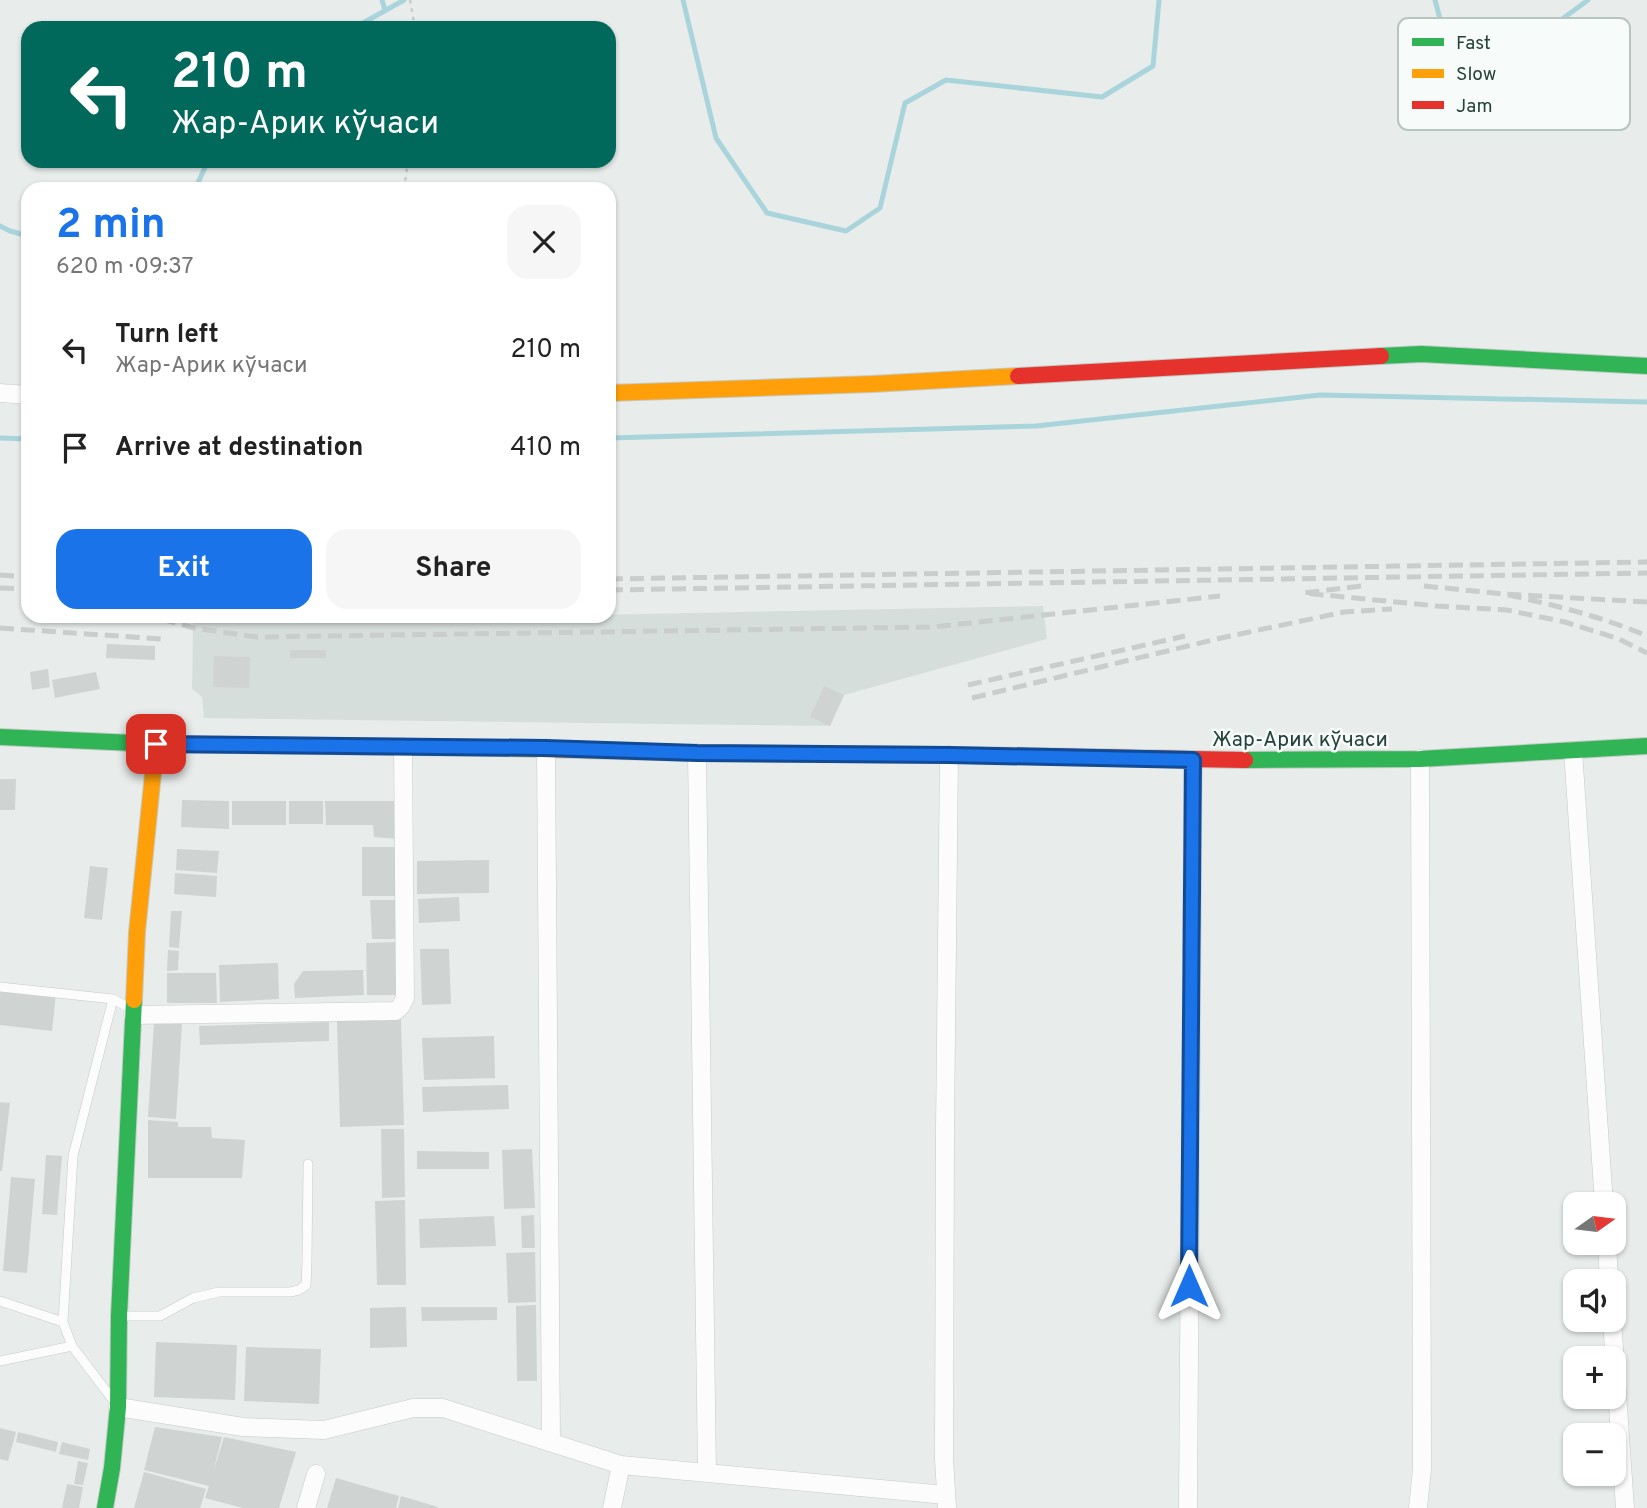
<!DOCTYPE html>
<meta charset="utf-8">
<style>
body{margin:0;font-family:Overpass,sans-serif;background:#f6f6f6;color:#222;height:100vh;display:flex;flex-direction:column;font-size:26px;white-space:nowrap}
*{box-sizing:border-box;margin:0}
p{font-size:23px;color:#767676}
.icon{flex:none;width:38px;height:38px;fill:none;stroke:currentColor;stroke-width:2;stroke-linecap:round;stroke-linejoin:round}
.map{position:relative;flex:1;overflow:hidden}
.sheet{position:absolute;left:21px;top:182px;width:595px;height:441px;display:flex;flex-direction:column;background:#fff;border-radius:21px;box-shadow:0 2px 5px #0004}
.sheet>*{flex:none}
.guide{position:absolute;left:21px;top:21px;width:595px;height:147px;border-radius:21px;box-shadow:0 2px 5px #0004;background:#00695c;color:#fff;overflow:hidden}
.needle{width:46px;rotate:76deg}
.fabs{position:absolute;left:1563px;top:1192px;display:grid;gap:14px}
.fabs a{display:grid;place-items:center;width:63px;height:63px;border-radius:14px;background:#fff;box-shadow:0 2px 5px #0004;font-size:35px}
.pin{position:absolute;display:grid;place-items:center;width:60px;height:60px;color:#fff;margin:-30px;border-radius:14px;box-shadow:0 4px 10px #0006}
.me{position:absolute;width:77px;margin:-38px;rotate:0deg;stroke-linejoin:round;filter:drop-shadow(0 0 5px #0008)}
.turn{display:flex;align-items:center;gap:24px;height:147px;padding:0 35px;font-size:32px}
.turn .icon{width:91px;height:91px;stroke-width:2.5}
.turn b{display:block;font-size:49px;line-height:60px}
.round{display:grid;place-items:center;flex:none;width:74px;height:74px;border-radius:21px;background:#f6f6f6}
.head{display:flex;align-items:center;justify-content:space-between;height:119px;padding:0 35px}
h1{font-size:42px;font-weight:700;line-height:52px;color:#1a73e8}
.primary-button{display:flex;gap:14px;margin-top:auto;padding:14px 35px}
.primary-button a{flex:1;height:80px;border-radius:21px;background:#1a73e8;color:#fff;font-size:28px;font-weight:700;line-height:80px;text-align:center}
.primary-button a+a{background:#f6f6f6;color:#222}
ul{padding:0;list-style:none}
li{display:flex;align-items:center;gap:21px;height:98px;padding:0 35px}
li div{flex:1}
li b{display:block;font-size:26px}
li em{font-style:normal}
.map>svg:first-child{display:block}
</style>
<div class="map">
<svg width="1647" height="1508" viewBox="0 0 1647 1508">
<rect width="100%" height="100%" fill="#e8edeb"/>
<!-- built -->
<path fill="#d6dedb" d="M1043,606L1047,639L844,695L830,726L204,718L202,697L192,689L193,623Z"/>
<g fill="none" stroke-linecap="round" stroke-linejoin="round">
<!-- stream -->
<path stroke="#a9d4db" stroke-width="5" d="M382,0L385,10
M683,0L716,138L767,213L846,231L880,208L905,103L946,80L1102,97L1153,66L1159,0
M1435,0L1447,45L1501,57L1546,31L1588,0
M354,28L404,0
M195,189L208,161
M0,226L10,231L28,236
M0,438L28,439
M609,438L1036,426L1320,395L1647,402"/>
</g>
<!-- building -->
<path fill="#cfd4d2" d="M107,644L155,646V660L106,658Z
M290,650H326V658H290Z
M214,656L250,657L249,688L213,687Z
M48,669L50,687L32,690L30,672Z
M96,672L100,689L55,698L52,680Z
M824,686L844,695L830,726L810,717Z
M0,779H16L15,810H0Z
M182,800L229,801V829L181,827Z
M232,801H286V825H232Z
M289,801H323V824H289Z
M325,801H397V839L374,837L373,825H326Z
M362,847H397L398,896H362Z
M177,849L219,851L217,873L176,870Z
M489,860V893L417,894V861Z
M90,866L108,868L102,920L84,918Z
M175,873L217,876L216,897L174,894Z
M459,897L460,921L419,923L418,899Z
M370,900H398V939H372Z
M171,911H182L179,948L169,947Z
M399,942L400,995H367L366,943Z
M420,949H449L451,1004L422,1005Z
M168,950L179,951L178,970L167,971Z
M278,963L279,999L220,1002L219,965Z
M363,970L364,995L295,998L294,984L303,971Z
M167,973H216L217,1003H167Z
M0,988L56,994L52,1031L0,1025Z
M401,1019L404,1125L340,1127L337,1021Z
M154,1022L182,1024L176,1119L148,1117Z
M329,1022V1041L200,1045L199,1026Z
M494,1036L495,1078L424,1080L422,1038Z
M508,1085L509,1109L423,1112L422,1087Z
M0,1102L10,1103L2,1171H0Z
M148,1120L178,1122V1127H211L212,1138L245,1140L242,1178H148Z
M381,1129H404L405,1197L382,1198Z
M532,1149L535,1208L504,1209L502,1150Z
M417,1151L489,1152V1169H417Z
M46,1155L62,1156L57,1215L42,1214Z
M11,1177L35,1179L27,1273L3,1271Z
M405,1200L406,1285H377L375,1201Z
M534,1215L535,1248H522L521,1216Z
M494,1216L496,1246L420,1248L419,1219Z
M535,1252L536,1302L508,1303L506,1253Z
M536,1305L537,1381H517L516,1306Z
M406,1307L407,1347L370,1348V1308Z
M421,1307H497V1320L422,1321Z
M156,1342L237,1345L235,1400L154,1397Z
M246,1347L321,1349L319,1404L244,1401Z
M155,1427L222,1437L213,1472L224,1437L296,1452L279,1508H243L205,1498L209,1486L144,1470Z
M0,1428L16,1432L8,1461L0,1459Z
M18,1432L58,1442L56,1452L16,1442Z
M62,1442L90,1449L88,1460L59,1454Z
M78,1461L88,1463L83,1485L74,1484Z
M144,1472L206,1489L200,1508H134Z
M336,1478L399,1496L396,1508H327Z
M67,1484L83,1487L79,1508H62Z
M401,1496L438,1507V1508H398Z"/>
<g fill="none" stroke-linecap="round" stroke-linejoin="round">
<!-- lane casing -->
<g stroke="#c5cac8" stroke-width="10">
<path id="lane" d="M0,987L113,999L131,1009
M0,1301L63,1322
M121,1316H160L193,1298L219,1292H290L299,1290L306,1285L307,1261L308,1164
M0,1361L72,1346
M113,1400L72,1346L63,1322L73,1156L113,999"/>
</g>
<!-- street casing -->
<g stroke="#c5cac8" stroke-width="19">
<path id="street" d="M0,393L28,395
M546,748L551,1441
M1573,751L1604,1204
M697,753L707,1472
M133,1015L396,1011L401,1006L405,998L403,747
M1607,1242L1609,1281
M1612,1320L1625,1508
M118,1407L243,1427L324,1430L413,1408H443L621,1465L946,1495
M306,1508L316,1474
M612,1508L621,1465
M947,1508L944,1459L945,1130L949,755
M1188,1508L1193,760
M1418,1508L1422,1469L1420,759"/>
</g>
<!-- fast casing -->
<g stroke="#c3cbc8" stroke-width="18">
<path id="fast" d="M1381,356L1421,354L1647,366
M0,737L156,744L498,748
M1245,760L1420,759L1647,746
M105,1508L112,1468L118,1407L119,1316L134,1000"/>
</g>
<!-- slow casing -->
<g stroke="#c3cbc8" stroke-width="18">
<path id="slow" d="M609,393L872,384L1018,376
M498,748L697,753L969,755
M134,1000L137,932L156,744"/>
</g>
<!-- jam casing -->
<g stroke="#c3cbc8" stroke-width="18">
<path id="jam" d="M1018,376L1381,356
M969,755L1245,760"/>
</g>
<!-- path -->
<path stroke="#c3ccca" stroke-width="2.5" stroke-dasharray="3.5 5" stroke-linecap="butt" d="M410,0L415,28
M404,189L408,161"/>
<!-- lane -->
<use href="#lane" stroke="#fcfcfc" stroke-width="9"/>
<!-- street -->
<use href="#street" stroke="#fcfcfc" stroke-width="18"/>
<!-- fast -->
<use href="#fast" stroke="#30b455" stroke-width="16"/>
<!-- slow -->
<use href="#slow" stroke="#ff9f0a" stroke-width="16"/>
<!-- jam -->
<use href="#jam" stroke="#e5322d" stroke-width="16"/>
<!-- rail -->
<path stroke="#c9cdcc" stroke-width="5" stroke-dasharray="14 7" stroke-linecap="butt" d="M0,575L28,577
M609,579L1647,562
M1361,586L1304,593L1437,606L1507,610L1565,622L1619,639L1647,653
M1424,586L1504,594
M0,588L28,589
M609,590L1647,573
M1647,602L1504,594C1554,605 1600,616 1647,636
M141,616L165,620L194,628L257,637L932,627L1220,596
M0,628L162,639
M968,685L1185,636
M972,698L1221,638L1344,612L1392,609"/>
</g>
<g fill="none" stroke-linecap="round" stroke-linejoin="round">
<!-- route casing -->
<g stroke="#114b97" stroke-width="18">
<path id="route" d="M156,744L546,748L697,753L949,755L1193,760L1189,1286"/>
</g>
<!-- route -->
<use href="#route" stroke="#1a73e8" stroke-width="12"/>
</g>
<g text-anchor="middle" stroke-width="5" stroke-linejoin="round" paint-order="stroke">
<!-- street labels -->
<g font-size="21" fill="#24423a" stroke="#f7fbf9">
<text x="1300" y="746">Жар-Арик кўчаси</text>
</g>
</g>
<!-- legend -->
<rect x="1398" y="18" width="232" height="112" rx="10" fill="#f7fbf9" stroke="#b8c4c0" stroke-width="2"/>
<rect x="1412" y="38" width="32" height="8" fill="#30b455"/>
<rect x="1412" y="69" width="32" height="9" fill="#ff9f0a"/>
<rect x="1412" y="101" width="32" height="8" fill="#e5322d"/>
<g font-size="19" fill="#24423a">
<text x="1456" y="49">Fast</text>
<text x="1456" y="80">Slow</text>
<text x="1456" y="112">Jam</text>
</g>
</svg>
<div class="fabs">
<a><svg class="needle" viewBox="-14 -14 28 28"><path d="M0-13l5 13h-10z" fill="#e53935"/><path d="M0 13l5-13h-10z" fill="#767676"/></svg></a>
<a><svg class="icon" aria-label="sound" viewBox="0 0 24 24"><path d="M4 9h4l5-4v14l-5-4H4zM17 9q2 3 0 6"/></svg></a>
<a>+</a>
<a>−</a>
</div>
<div class="pin" style="left:156px;top:744px;background:#d93025"><svg class="icon" aria-label="arrive" viewBox="0 0 24 24"><path d="M6 21V4h12l-3 4 3 4H6"/></svg></div>
<svg class="me" style="left:1189px;top:1286px" viewBox="-20 -20 40 40"><path d="M0-17L14 15 0 8-14 15z" fill="#1a73e8" stroke="#fff" stroke-width="4"/></svg>
<div class="guide">
<div class="turn"><svg class="icon" aria-label="left" viewBox="0 0 24 24"><path d="M17 20v-9H6M10 6l-5 5 5 5"/></svg><div><b>210 m</b>Жар-Арик кўчаси</div></div>
</div>
<section class="sheet">
<div class="head"><div><h1>2 min</h1><p>620 m · 09:37</p></div><a class="round"><svg class="icon" aria-label="close" viewBox="0 0 24 24"><path d="M6 6l12 12M18 6L6 18"/></svg></a></div>
<ul>
<li><svg class="icon" aria-label="left" viewBox="0 0 24 24"><path d="M17 20v-9H6M10 6l-5 5 5 5"/></svg><div><b>Turn left</b><p>Жар-Арик кўчаси</p></div><em>210 m</em></li>
<li><svg class="icon" aria-label="arrive" viewBox="0 0 24 24"><path d="M6 21V4h12l-3 4 3 4H6"/></svg><div><b>Arrive at destination</b></div><em>410 m</em></li>
</ul>
<div class="primary-button"><a>Exit</a><a>Share</a></div>
</section>
</div>
